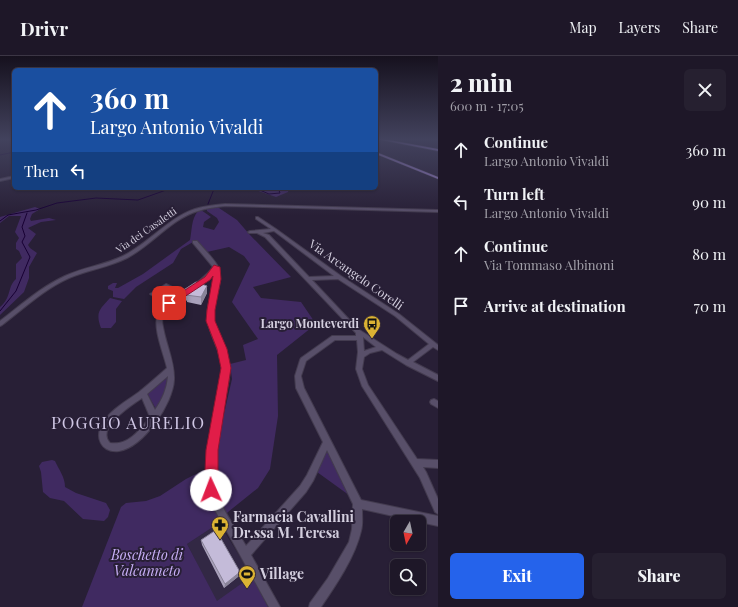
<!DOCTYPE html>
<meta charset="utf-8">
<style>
body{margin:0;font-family:"Playfair Display",serif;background:#262030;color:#f1f3f6;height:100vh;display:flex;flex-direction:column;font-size:15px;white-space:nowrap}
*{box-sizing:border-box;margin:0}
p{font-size:13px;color:#a19fa8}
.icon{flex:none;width:22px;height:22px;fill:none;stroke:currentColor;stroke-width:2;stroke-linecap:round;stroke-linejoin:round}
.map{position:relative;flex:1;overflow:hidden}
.drawer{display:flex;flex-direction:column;background:#1e1728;width:300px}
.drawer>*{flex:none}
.banner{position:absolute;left:12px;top:12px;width:366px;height:122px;border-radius:6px;box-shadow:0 1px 3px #0004,0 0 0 1px #3c3645;background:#1a4fa0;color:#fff;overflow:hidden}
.needle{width:26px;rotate:189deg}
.tools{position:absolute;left:390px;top:459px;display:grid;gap:8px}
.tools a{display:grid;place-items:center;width:36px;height:36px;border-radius:6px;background:#1e1728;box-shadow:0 1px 3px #0004,0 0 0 1px #3c3645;font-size:20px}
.pin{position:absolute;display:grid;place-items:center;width:34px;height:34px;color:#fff;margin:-17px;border-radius:8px;box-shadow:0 2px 6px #0006}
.me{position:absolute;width:44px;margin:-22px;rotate:358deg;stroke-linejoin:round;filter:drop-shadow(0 0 3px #0008)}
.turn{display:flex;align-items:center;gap:14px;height:84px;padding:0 12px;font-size:18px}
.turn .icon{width:52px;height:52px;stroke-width:2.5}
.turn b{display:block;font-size:28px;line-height:34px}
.then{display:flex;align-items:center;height:38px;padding:0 12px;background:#0003;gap:8px;font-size:15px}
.round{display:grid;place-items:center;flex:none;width:42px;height:42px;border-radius:6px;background:#262030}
.headline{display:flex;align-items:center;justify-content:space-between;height:68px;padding:0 12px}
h1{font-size:24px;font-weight:800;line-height:30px}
.action{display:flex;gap:8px;margin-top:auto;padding:8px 12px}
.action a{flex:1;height:46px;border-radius:6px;background:#2563eb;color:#fff;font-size:16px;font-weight:800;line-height:46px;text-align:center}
.action a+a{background:#262030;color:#f1f3f6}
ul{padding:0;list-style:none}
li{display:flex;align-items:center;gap:12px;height:52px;padding:0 12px}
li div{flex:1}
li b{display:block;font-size:15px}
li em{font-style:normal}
header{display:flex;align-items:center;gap:24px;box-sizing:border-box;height:56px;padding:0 20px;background:#1e1728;border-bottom:1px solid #3c3645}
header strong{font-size:19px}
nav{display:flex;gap:22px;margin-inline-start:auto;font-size:14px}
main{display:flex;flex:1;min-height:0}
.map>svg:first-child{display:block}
</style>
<header>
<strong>Drivr</strong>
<nav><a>Map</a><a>Layers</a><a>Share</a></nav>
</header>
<main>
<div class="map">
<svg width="438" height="551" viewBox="0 0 438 551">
<rect width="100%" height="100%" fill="#281f36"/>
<!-- built -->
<path fill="#322844" d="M219,467L252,520L217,546L187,488Z"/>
<!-- green -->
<path fill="#402a61" d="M250,132H289L288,136L276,141Z
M216,150L237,164L250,179L291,221L253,231L261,242L301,246L316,268L277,299L278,360L270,413L258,432L228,456L219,467L187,488L217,545L252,520L268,551H82L121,451L126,447L146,445L160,440L186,423L212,410L232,323L230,308L246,304L243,289L258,283L232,246L250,208L244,200L229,191L207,196L199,188L193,186L181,193L173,207L136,231L124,243L113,241V235L108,233V230L113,227H117L115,232H118L143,218L190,184C192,175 191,163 198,155L201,154L211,161L204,166L203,171L214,174L219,166L217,162L207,155V151Z
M35,151L40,153L32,158L30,163L31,165L49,162L56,164L41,166L28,172L36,178L28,189L30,192L37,197L29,211V222L24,236L0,259V251C12,241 7,231 16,223V208L22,202L19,195L16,193V187L19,182L15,176L21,160H9L0,167V161Z
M110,242L122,245L116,253V266L111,272H101C95,256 100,253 110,242Z
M167,322L168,324L164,338L156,353L147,337Z
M327,391L353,442L317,416Z
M52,404L55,405C59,414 65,421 65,431L76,437L106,447L110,454L108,461L104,465L83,463L64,445L50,442L43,436L41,416L39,410L42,406Z"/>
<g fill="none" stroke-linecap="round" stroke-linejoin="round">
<!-- stream -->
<path stroke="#170033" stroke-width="1" d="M0,99L14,96
M255,132L269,138L280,137L278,132
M208,148L214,133L217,132
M0,165L8,159L36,154L57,147L96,142L138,144L169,133L186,134L194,132
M0,255L16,235L30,201L22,186L25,180L22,171L27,157"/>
<!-- minor casing -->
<g stroke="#433b4f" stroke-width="2">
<path id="minor" d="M14,120V122L0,125V123Z
M225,148L438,154V156L225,150C216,151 207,152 198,155C171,163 152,189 127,202C109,211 88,214 69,222C44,233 23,253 2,269L0,270V265C21,249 41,231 65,220C84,211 105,209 123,200C149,187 168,162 195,153C205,150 215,149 225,148Z
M256,161H258L276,173L341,220L399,258L438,289V294L433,291L413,306L438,319V325L406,309L382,294L370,297L364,301L362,313L368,329L417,403L438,404V412L423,411L426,416L438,443V458L435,456L420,422L362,330L356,313L358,296L357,284H335L306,305L301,320L304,332L361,444L438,460V470L362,453C362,461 363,468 361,475C355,501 336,529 321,551H309L310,547L328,522L349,486L352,473L353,448L327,394L313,425L306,436L251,499L280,551H269L215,454C198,413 212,378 219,336C220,329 222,322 223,315C222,296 210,282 208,265C205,248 215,233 215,216C204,231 169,243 163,258C162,262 162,267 163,271C166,289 175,306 174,324C173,347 144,391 119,395C101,397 94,381 103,367C111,353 127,345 139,336C149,328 158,320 167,312C164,298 152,271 158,257C162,249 171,243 179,238L166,232L155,239L153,240L150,238L166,228L182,236C194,229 205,222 213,211L193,187V185H197C202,191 216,205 218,211C225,225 212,245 213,260C214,283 232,296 229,322C223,358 207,403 218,439C223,456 237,474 246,490L300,430L307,419L323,386L296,332L295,320L300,304L301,302L332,280H356V277L265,181L257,177H249L248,176L250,175L271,173L256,163ZM274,175L334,220L309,221L269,179L263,177ZM338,223L395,260L429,288L408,304L397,298L358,273L312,224ZM363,281L376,291L364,295ZM168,320C167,333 162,344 155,354L147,338ZM142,342L150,361C140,374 128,390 110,387C95,372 132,349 142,342Z
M434,343L438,345V352L431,348L430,346L431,344Z"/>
</g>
<!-- major casing -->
<g stroke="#433b4f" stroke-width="1">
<path id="major" d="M376,96L438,121V123L376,98Z"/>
</g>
<!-- highway casing -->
<g stroke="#433b4f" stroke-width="1">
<path id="highway" d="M376,83H384L438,93V95Z"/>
</g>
<!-- minor -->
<use href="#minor" fill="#584f69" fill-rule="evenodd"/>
<!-- major -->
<use href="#major" fill="#937ac0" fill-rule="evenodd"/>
<!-- highway -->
<use href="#highway" fill="#bb97fa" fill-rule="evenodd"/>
</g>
<!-- wall -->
<path fill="#a9a1bb" d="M182,235L207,237L201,249L187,246V245L183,242Z
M201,484L240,516L239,520L224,532L202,489Z"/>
<!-- shaded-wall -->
<path fill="#898398" d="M207,230V237L201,249V241Z
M240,516L239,520L224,532L225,528Z"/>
<!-- building -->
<path fill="#c4bbd9" stroke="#898398" d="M196,226L207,230L201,241L186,239L187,238L182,235Z
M216,474L240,516L225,528L201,484Z"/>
<!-- sky -->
<linearGradient id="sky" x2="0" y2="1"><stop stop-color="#16111e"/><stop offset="0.52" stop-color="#42425d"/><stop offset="1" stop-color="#42425d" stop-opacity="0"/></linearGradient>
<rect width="438" height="160" fill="url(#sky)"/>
<!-- route -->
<path fill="#e11d48" stroke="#92132f" d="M214,209L220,211L221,223L215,254V265L227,293L231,312L218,394V434L216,438L211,440L206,438L204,434L206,394L221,312L217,293L206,265L207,254L213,220L210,224L172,249L169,250L165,247L205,221Z"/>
<!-- icons -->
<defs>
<g id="bus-pin" transform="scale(0.9)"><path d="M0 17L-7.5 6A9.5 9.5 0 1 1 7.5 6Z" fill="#dbb233" stroke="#281f36"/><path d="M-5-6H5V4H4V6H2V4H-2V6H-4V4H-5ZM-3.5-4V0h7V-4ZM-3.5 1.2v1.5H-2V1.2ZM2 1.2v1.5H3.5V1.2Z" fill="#111"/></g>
<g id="pharmacy-pin" transform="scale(0.9)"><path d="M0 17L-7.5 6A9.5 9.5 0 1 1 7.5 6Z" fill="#dbb233" stroke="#281f36"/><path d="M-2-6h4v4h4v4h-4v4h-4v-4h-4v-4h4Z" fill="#111"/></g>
<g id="stadium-pin" transform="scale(0.9)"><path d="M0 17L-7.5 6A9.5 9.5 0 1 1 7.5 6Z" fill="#dbb233" stroke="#281f36"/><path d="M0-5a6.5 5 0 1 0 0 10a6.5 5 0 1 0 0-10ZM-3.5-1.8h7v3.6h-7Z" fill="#111"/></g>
</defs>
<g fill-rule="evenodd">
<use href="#bus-pin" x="372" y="268"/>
<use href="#pharmacy-pin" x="220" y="469"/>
<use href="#stadium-pin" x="247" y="518"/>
</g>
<g text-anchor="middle" stroke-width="4" stroke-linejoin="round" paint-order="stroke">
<!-- far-street labels -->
<g font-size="10" fill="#d3cede" stroke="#281f36">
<text transform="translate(146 174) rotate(-35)" y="4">Via dei Casaletti</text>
</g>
<!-- street labels -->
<g font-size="12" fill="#d3cede" stroke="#281f36">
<text transform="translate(356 219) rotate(35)" y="4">Via Arcangelo Corelli</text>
</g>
<!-- poi labels -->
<g font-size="12" font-weight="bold" fill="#d3cede" stroke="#281f36" text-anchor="end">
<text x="359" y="272">Largo Monteverdi</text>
</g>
<!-- near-poi labels -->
<g font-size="14" font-weight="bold" fill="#d3cede" stroke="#281f36" text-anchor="start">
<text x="233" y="466">Farmacia Cavallini<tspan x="233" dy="16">Dr.ssa M. Teresa</tspan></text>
<text x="260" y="523">Village</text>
</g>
<!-- near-park labels -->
<g font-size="14" font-style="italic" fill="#c8aff7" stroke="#281f36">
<text x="147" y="504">Boschetto di<tspan x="147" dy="16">Valcanneto</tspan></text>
</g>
<!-- near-quarter labels -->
<g font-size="17" letter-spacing="1" fill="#cfc6e4" stroke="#281f36">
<text x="128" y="373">POGGIO AURELIO</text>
</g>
</g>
</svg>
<div class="tools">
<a><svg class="needle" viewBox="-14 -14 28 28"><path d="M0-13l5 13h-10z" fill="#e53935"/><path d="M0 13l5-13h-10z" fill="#a19fa8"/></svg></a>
<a><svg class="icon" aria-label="search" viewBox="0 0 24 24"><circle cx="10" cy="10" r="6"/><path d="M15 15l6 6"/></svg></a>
</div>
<div class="pin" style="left:169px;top:247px;background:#d93025"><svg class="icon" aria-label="arrive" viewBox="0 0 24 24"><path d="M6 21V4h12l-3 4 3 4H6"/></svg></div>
<svg class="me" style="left:211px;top:434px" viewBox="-20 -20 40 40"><circle r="19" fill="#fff"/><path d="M0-13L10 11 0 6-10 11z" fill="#e11d48"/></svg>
<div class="banner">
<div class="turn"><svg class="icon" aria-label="ahead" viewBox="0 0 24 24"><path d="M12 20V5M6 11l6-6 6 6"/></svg><div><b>360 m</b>Largo Antonio Vivaldi</div></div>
<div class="then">Then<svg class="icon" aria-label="left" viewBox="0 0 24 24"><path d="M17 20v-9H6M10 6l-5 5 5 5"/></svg></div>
</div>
</div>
<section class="drawer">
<div class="headline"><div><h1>2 min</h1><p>600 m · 17:05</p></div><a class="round"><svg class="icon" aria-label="close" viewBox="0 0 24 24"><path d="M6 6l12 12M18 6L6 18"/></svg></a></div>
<ul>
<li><svg class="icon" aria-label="ahead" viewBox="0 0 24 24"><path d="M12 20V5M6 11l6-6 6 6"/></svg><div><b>Continue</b><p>Largo Antonio Vivaldi</p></div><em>360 m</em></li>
<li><svg class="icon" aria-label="left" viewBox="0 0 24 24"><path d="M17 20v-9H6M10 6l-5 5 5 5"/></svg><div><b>Turn left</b><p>Largo Antonio Vivaldi</p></div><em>90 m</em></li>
<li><svg class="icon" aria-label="ahead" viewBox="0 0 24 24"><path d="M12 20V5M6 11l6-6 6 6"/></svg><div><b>Continue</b><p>Via Tommaso Albinoni</p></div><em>80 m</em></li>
<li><svg class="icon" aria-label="arrive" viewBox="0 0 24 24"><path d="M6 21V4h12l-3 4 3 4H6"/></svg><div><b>Arrive at destination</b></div><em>70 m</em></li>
</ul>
<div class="action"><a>Exit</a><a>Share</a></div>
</section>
</main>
